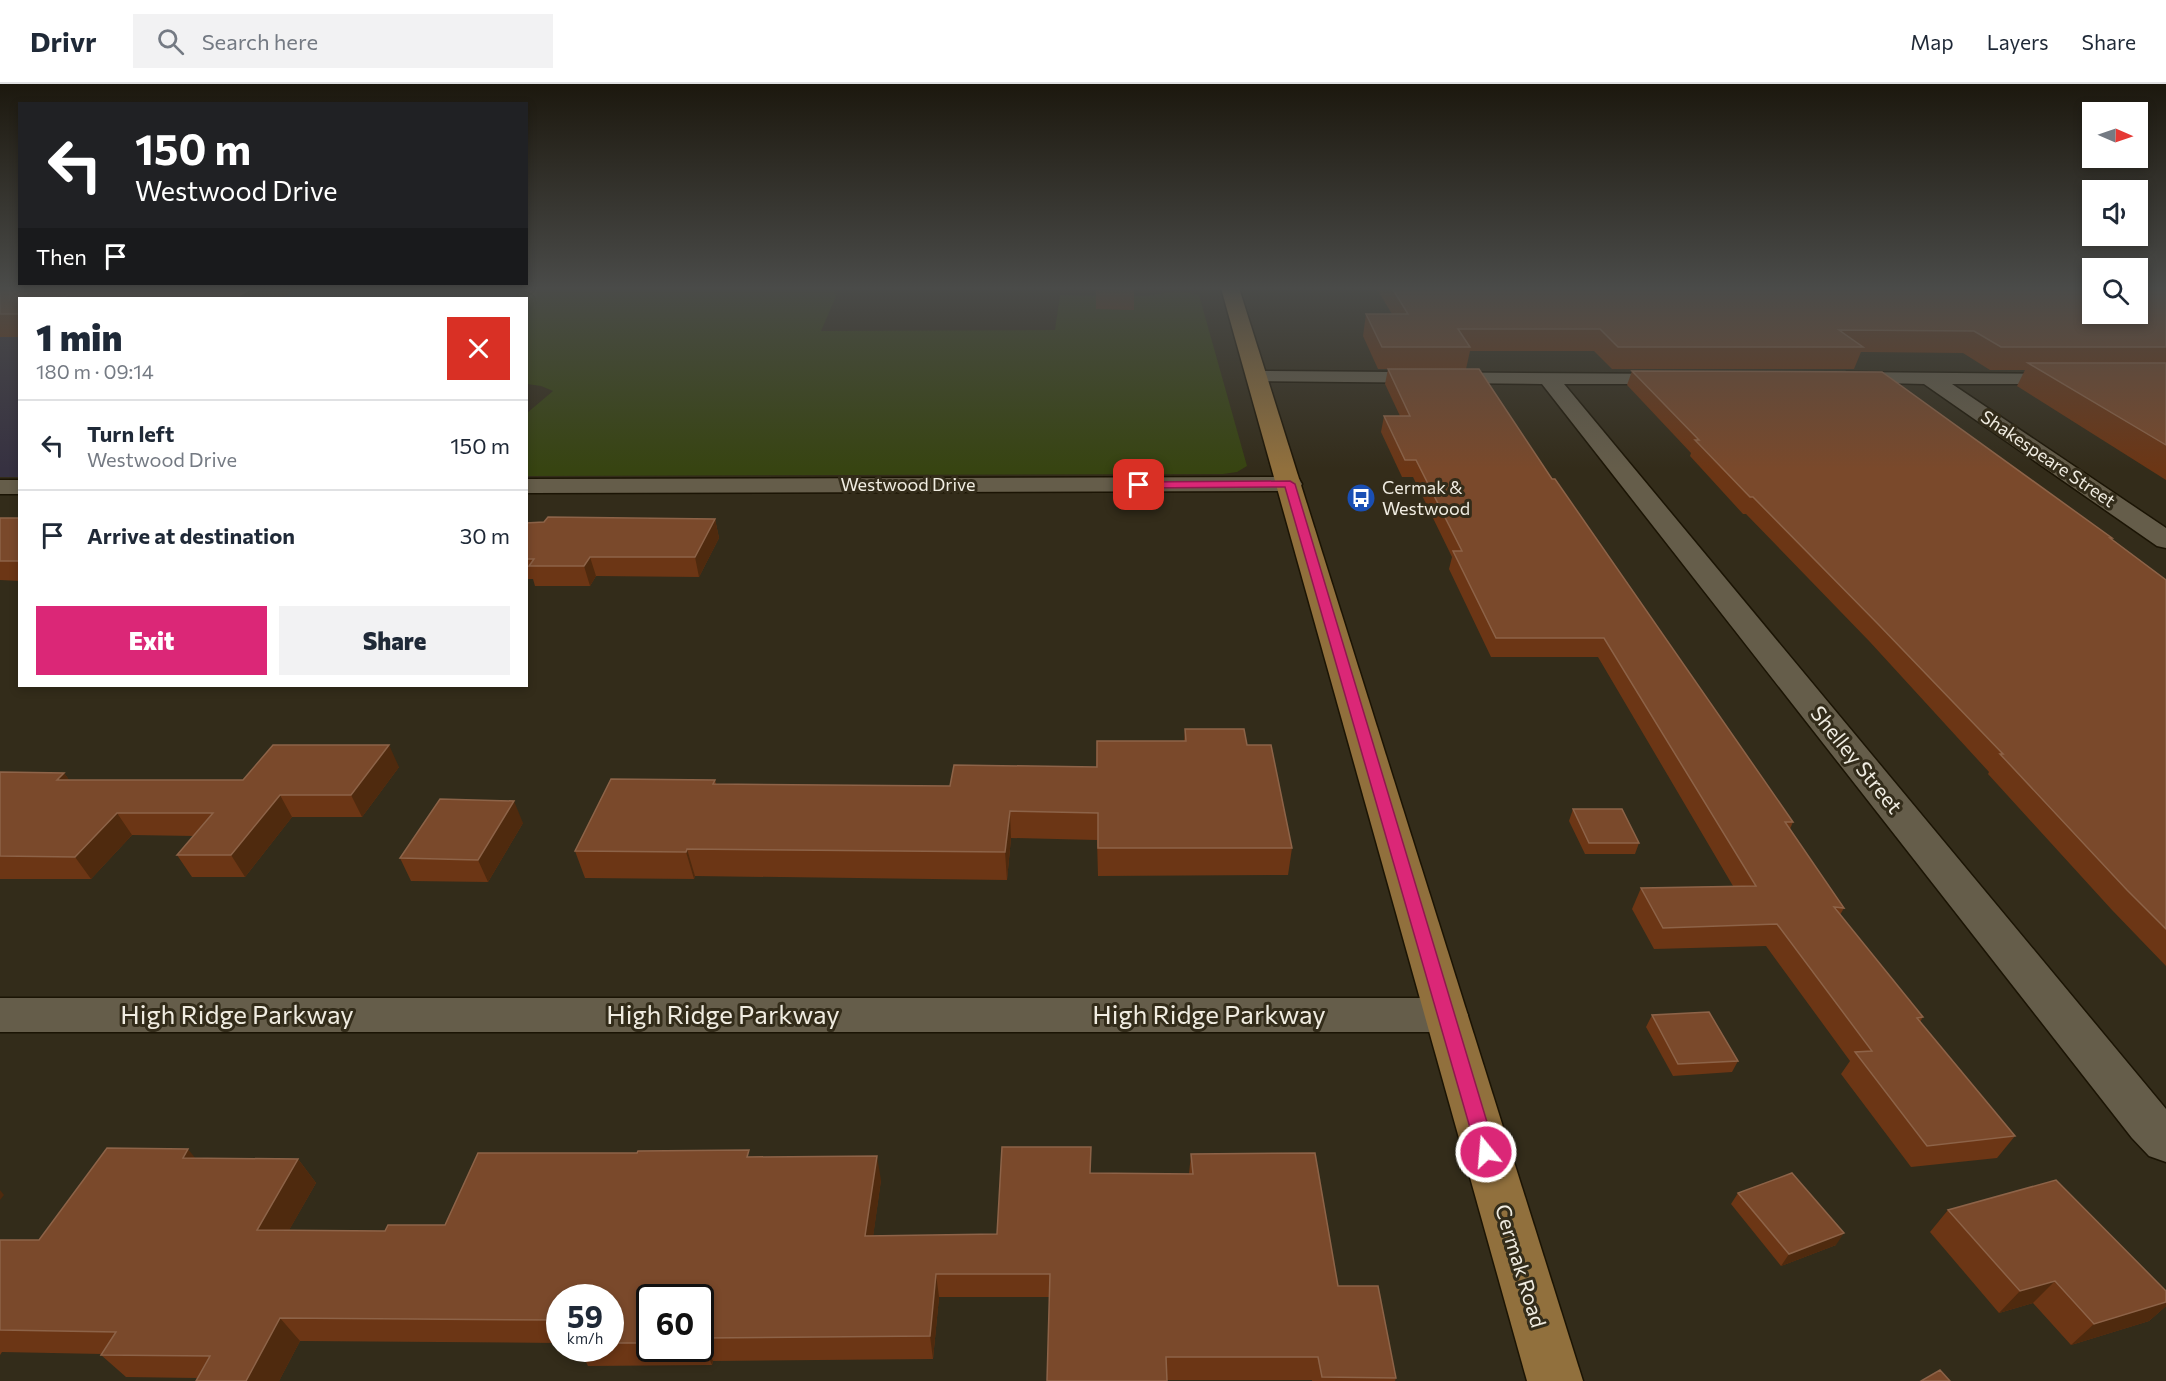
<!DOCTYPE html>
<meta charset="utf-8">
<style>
body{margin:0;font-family:Commissioner,sans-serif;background:#f2f2f3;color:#1f2937;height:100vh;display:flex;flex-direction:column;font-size:22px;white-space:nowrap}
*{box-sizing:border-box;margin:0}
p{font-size:20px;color:#747a83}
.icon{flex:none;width:33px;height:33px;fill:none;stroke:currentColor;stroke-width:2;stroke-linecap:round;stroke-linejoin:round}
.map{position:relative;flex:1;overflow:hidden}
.drawer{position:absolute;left:18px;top:213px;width:510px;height:390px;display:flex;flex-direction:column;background:#fff;border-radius:0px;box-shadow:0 3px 9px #0003}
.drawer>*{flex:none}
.hud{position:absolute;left:18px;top:18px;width:510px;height:183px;border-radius:0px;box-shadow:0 3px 9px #0003;background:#202124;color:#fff;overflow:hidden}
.needle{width:39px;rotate:92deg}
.fabs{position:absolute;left:2082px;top:18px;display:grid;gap:12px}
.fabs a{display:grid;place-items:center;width:66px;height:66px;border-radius:0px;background:#fff;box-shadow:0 3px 9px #0003;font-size:30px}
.speed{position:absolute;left:546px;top:1200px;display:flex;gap:12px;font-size:30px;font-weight:700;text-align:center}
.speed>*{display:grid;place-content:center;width:78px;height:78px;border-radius:50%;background:#fff;box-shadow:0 3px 9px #0003;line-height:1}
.speed small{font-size:15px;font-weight:400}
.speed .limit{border:3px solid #111;border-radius:9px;background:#fff;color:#111}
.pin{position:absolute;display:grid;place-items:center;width:51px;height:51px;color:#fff;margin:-26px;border-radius:12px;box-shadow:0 3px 9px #0006}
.me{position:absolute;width:66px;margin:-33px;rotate:343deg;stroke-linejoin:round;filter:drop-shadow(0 0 4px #0008)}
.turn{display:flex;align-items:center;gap:21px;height:126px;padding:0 18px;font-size:27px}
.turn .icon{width:78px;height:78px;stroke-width:2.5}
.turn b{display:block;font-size:42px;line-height:51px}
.then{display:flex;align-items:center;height:57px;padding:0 18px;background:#0003;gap:12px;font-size:22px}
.round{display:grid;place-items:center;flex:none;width:63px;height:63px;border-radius:0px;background:#f2f2f3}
.overview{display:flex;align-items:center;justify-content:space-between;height:102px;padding:0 18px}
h1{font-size:36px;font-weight:800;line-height:45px}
.primary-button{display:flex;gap:12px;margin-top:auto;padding:12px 18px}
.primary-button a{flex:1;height:69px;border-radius:0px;background:#db2777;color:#fff;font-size:24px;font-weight:800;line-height:69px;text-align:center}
.primary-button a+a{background:#f2f2f3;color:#1f2937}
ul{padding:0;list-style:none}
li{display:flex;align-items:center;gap:18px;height:90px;padding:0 18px;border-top:2px solid #e0e1e3}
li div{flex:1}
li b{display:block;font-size:22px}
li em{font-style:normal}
header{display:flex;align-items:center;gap:36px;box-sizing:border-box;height:84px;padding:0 30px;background:#fff;border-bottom:2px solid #e0e1e3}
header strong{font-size:28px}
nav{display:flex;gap:33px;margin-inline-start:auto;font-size:21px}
.search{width:420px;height:54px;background:#f2f2f3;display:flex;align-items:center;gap:15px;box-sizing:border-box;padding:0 21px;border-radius:0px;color:#747a83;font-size:22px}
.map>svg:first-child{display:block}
</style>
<header>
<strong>Drivr</strong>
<div class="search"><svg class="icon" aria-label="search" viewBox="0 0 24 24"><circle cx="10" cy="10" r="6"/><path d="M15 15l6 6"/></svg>Search here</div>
<nav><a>Map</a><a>Layers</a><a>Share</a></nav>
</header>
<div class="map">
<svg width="2166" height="1297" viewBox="0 0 2166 1297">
<rect width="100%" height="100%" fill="#332c1a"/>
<!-- education -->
<path fill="#363141" d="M0,204H526L513,214H20L19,393H0Z"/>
<!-- green -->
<path fill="#374411" d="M537,204H837L834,210H837L821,247L1055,246L1060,211L1143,212L1180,207L1199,211L1247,382L1237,388L1223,390L527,392V329L553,307L541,302L527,300L525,214Z"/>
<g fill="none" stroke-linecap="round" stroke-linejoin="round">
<!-- minor casing -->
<g stroke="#1b1404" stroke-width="3">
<path id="minor" d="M1257,287L1682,290L1685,294L1682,298L1675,300H1564L2166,1025V1078L2149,1072L2132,1054L1542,300L1250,297L1247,293L1250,289Z
M1847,288L2072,290L2075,294L2072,298L2065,300H1952L2166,444V464L2157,462L1924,300L1840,298L1837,294L1840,290Z
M1290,393L1299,395L1302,400L1299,405L1290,407L526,409V395Z
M0,396H20V410H0Z
M0,914H1446L1461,919L1468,931L1461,943L1446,948H0Z"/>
</g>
<!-- primary casing -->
<g stroke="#1b1404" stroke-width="3">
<path id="primary" d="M1221,204H1239L1583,1297H1527Z"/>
</g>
<!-- minor -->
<use href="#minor" fill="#655d4a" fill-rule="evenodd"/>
<!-- primary -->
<use href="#primary" fill="#91703d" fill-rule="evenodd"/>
</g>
<!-- wall -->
<path fill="#6c3615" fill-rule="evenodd" d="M0,204H298L281,214H20V253H0Z
M1096,204H1134V226L1096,225Z
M1376,204H2166V396L2017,302L2025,286H1990L1963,269L1861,268L1854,285H1612L1594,267H1470L1466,285L1552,395L1793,738L1790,745L1844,824L1840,831L1923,933L1920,938L2015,1052L1997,1074L1911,1083L1841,990L1850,977L1766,862L1654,865L1632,825L1641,804L1733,802L1598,573H1491L1449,485L1452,473L1413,393H1402L1381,348L1384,332H1400L1385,300L1388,285H1378L1363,252L1366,230H1392Z
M1632,287L2112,454L2111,455L2166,496V882L2112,826L1988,690L1989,688L1870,558L1746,430H1743L1690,372L1691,369L1627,301Z
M0,434H20V497L0,496Z
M715,435L719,454L699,493L596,492L590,502H535L533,495H526V439Z
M1185,645L1247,661L1292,764L1288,791L1098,792L1097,756L1011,754L1007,796L695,792L694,795L585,794L575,767L715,696L716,700L950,702L1096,683L1097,657H1184Z
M399,683L362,733H292L245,793H192L177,771L194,752L132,751L91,795H0V688L64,689L69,696H243Z
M1573,725L1639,759L1635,770H1585L1569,737Z
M523,739L488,798L411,797L400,774Z
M1652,931L1738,977L1732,988L1673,992L1646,943Z
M1191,1070L1338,1202L1396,1294L1395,1297H1312V1296H1167L1049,1213H939L933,1275L713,1277L712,1281L588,1282L579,1264H610V1214H560V1259L300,1257L279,1297H196L197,1294L126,1293L101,1271L102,1270L2,1268L0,1271V1156H39L195,1074L298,1075L316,1099L289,1146L385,1147L445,1141L751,1073L881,1096L873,1152L997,1150L1091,1089L1189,1090ZM650,1214H700V1264H650Z
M1738,1109L1836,1161L1781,1182L1731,1120Z
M1948,1126L2166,1207V1222L2149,1237L2071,1261L2033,1219L1999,1229L1930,1148Z"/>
<!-- shaded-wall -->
<path fill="#4f2a0e" d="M252,204H298L281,214H241L240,211Z
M68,211L70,214H61Z
M715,435L719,454L699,493L695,473Z
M590,473L596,492L590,502L584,482Z
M389,661L399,683L362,733L351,711Z
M64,689L80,711L57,696Z
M280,711L292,733L245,793L231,771Z
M514,717L523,739L488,798L478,776Z
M1010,727L1011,754L1007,796L1005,768Z
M117,729L132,751L91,795L75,773Z
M687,765L695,792L694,795L686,768Z
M188,1065L208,1090L183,1074Z
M877,1072L881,1096L870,1175L865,1152Z
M298,1075L316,1099L276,1169L257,1146Z
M0,1106L4,1111L0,1116Z
M1844,1149L1836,1161L1781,1182L1789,1170Z
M936,1190L939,1213L933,1275L930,1252Z
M2055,1197L2033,1219L1999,1229L2020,1207Z
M2166,1218V1222L2149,1237L2071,1261L2094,1240Z
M280,1234L300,1257L279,1297H246Z
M703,1254L713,1277L712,1281L702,1258Z"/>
<!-- building -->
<path fill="#7a492b" stroke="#8d6348" stroke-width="1.5" d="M0,204H252L240,211H68L61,214H20V230H0Z
M1096,204H1134V205Z
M1392,204H2092V230H2138V204H2166V263H2001L1974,247L1839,246L1863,263H1618L1600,245H1458L1470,263H1382L1366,230H1408Z
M2028,279H2166V361Z
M1388,285H1479L1552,395H1555L1793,738H1785L1844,824L1834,823L1923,933L1917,934L2015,1052L1927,1062L1855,968L1872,967L1777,840L1663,844L1641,804L1756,802L1604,554H1496L1453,467H1462L1416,376H1405L1384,332H1410Z
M1632,287L1882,288L2112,454H2110L2166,496V845L2127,806L2000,670H2003L1878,540L1753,413H1750L1695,356H1699Z
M548,433L715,435L695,473H590L584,482H529L534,475H526V439L544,438Z
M0,434H20V477H0Z
M1185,645H1244L1247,661H1271L1292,764H1098V729L1010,727L1005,768L687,765L686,768L575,767L611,695L715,696L713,700L950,702L954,681L1097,683V657H1186Z
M273,661H389L351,711H280L231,771H177L213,729H117L75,773L0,772V688L64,689L57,696H243Z
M440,715L514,717L478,776L400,774Z
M1573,725H1622L1639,759H1589Z
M1709,928L1738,977L1678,980L1652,931Z
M1002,1063H1091L1090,1089L1193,1090L1191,1070L1315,1069L1338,1202H1378L1396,1294L1322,1293L1318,1273H1166L1167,1297H1047L1050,1190H936L930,1252L703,1254L702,1258H700V1214H650V1259H610V1214H560V1236L280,1234L246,1297H196L210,1272L101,1271L116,1248L0,1246V1156H39L107,1064L188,1065L183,1074L298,1075L257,1146L385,1147L388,1141H445L478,1069H637L638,1067L749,1066L747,1073L877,1072L865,1152L997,1150Z
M1792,1089L1844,1149L1789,1170L1738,1109Z
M2056,1096L2166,1207V1218L2094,1240L2055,1197L2020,1207L1948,1126Z
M1940,1286L1950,1297H1921Z"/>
<!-- sky -->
<linearGradient id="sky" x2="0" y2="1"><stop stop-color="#1c180e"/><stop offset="0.53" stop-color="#4a4b49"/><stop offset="1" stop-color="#4a4b49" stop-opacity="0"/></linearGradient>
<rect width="2166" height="385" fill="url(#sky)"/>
<!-- route -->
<path fill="#db2777" stroke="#8e194d" stroke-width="1.5" d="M1290,397L1295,400L1496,1068L1494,1075L1486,1077L1479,1075L1477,1068L1285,403L1139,404L1134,401L1139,398Z"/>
<!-- icons -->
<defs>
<g id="bus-disc" transform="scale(1.5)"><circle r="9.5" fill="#1a4fb4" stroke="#332c1a"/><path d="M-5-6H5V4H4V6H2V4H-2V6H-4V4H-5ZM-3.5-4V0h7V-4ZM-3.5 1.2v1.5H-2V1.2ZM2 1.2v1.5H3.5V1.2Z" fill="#fff"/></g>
</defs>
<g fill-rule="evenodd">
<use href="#bus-disc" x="1361" y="414"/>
</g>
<g text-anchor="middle" stroke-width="6" stroke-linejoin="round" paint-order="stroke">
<!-- far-street labels -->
<g font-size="18" fill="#f0ece1" stroke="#332c1a">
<text transform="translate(2048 375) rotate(34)" y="6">Shakespeare Street</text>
<text x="908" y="407">Westwood Drive</text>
</g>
<!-- far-poi labels -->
<g font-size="18" fill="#f0ece1" stroke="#332c1a" text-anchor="start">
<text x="1382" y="410">Cermak &amp;<tspan x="1382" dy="21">Westwood</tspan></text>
</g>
<!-- street labels -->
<g font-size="21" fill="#f0ece1" stroke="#332c1a">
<text transform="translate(1856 676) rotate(51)" y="7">Shelley Street</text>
<text transform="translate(1520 1182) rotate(73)" y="7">Cermak Road</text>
</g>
<!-- near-street labels -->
<g font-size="26" fill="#f0ece1" stroke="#332c1a">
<text x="237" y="940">High Ridge Parkway</text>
<text x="723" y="940">High Ridge Parkway</text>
<text x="1209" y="940">High Ridge Parkway</text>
</g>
</g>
</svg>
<div class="fabs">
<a><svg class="needle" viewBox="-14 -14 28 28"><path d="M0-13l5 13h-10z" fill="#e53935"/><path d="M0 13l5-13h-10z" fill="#747a83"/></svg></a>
<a><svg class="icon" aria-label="sound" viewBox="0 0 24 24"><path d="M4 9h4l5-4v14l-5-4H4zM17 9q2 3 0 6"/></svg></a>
<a><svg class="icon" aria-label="search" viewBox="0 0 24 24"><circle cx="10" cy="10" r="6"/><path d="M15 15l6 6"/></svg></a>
</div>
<div class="speed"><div>59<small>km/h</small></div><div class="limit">60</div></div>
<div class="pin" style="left:1139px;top:401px;background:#d93025"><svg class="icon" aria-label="arrive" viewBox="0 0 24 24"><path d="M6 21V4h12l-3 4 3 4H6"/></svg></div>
<svg class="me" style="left:1486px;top:1068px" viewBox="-20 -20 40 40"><circle r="17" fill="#db2777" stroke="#fff" stroke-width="3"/><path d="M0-11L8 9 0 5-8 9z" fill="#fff"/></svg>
<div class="hud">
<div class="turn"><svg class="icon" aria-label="left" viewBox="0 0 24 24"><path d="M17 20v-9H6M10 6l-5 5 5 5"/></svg><div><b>150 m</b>Westwood Drive</div></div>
<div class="then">Then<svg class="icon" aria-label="arrive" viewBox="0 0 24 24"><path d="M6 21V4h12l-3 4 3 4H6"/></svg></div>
</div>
<section class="drawer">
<div class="overview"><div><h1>1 min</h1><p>180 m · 09:14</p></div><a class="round" style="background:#d93025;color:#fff"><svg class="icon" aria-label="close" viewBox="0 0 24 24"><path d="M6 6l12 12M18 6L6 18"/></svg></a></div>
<ul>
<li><svg class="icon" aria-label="left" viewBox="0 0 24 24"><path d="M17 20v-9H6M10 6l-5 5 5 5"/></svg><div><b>Turn left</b><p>Westwood Drive</p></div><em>150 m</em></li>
<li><svg class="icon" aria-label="arrive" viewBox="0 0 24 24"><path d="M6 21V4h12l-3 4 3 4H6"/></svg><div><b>Arrive at destination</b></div><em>30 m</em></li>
</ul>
<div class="primary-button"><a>Exit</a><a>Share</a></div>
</section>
</div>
